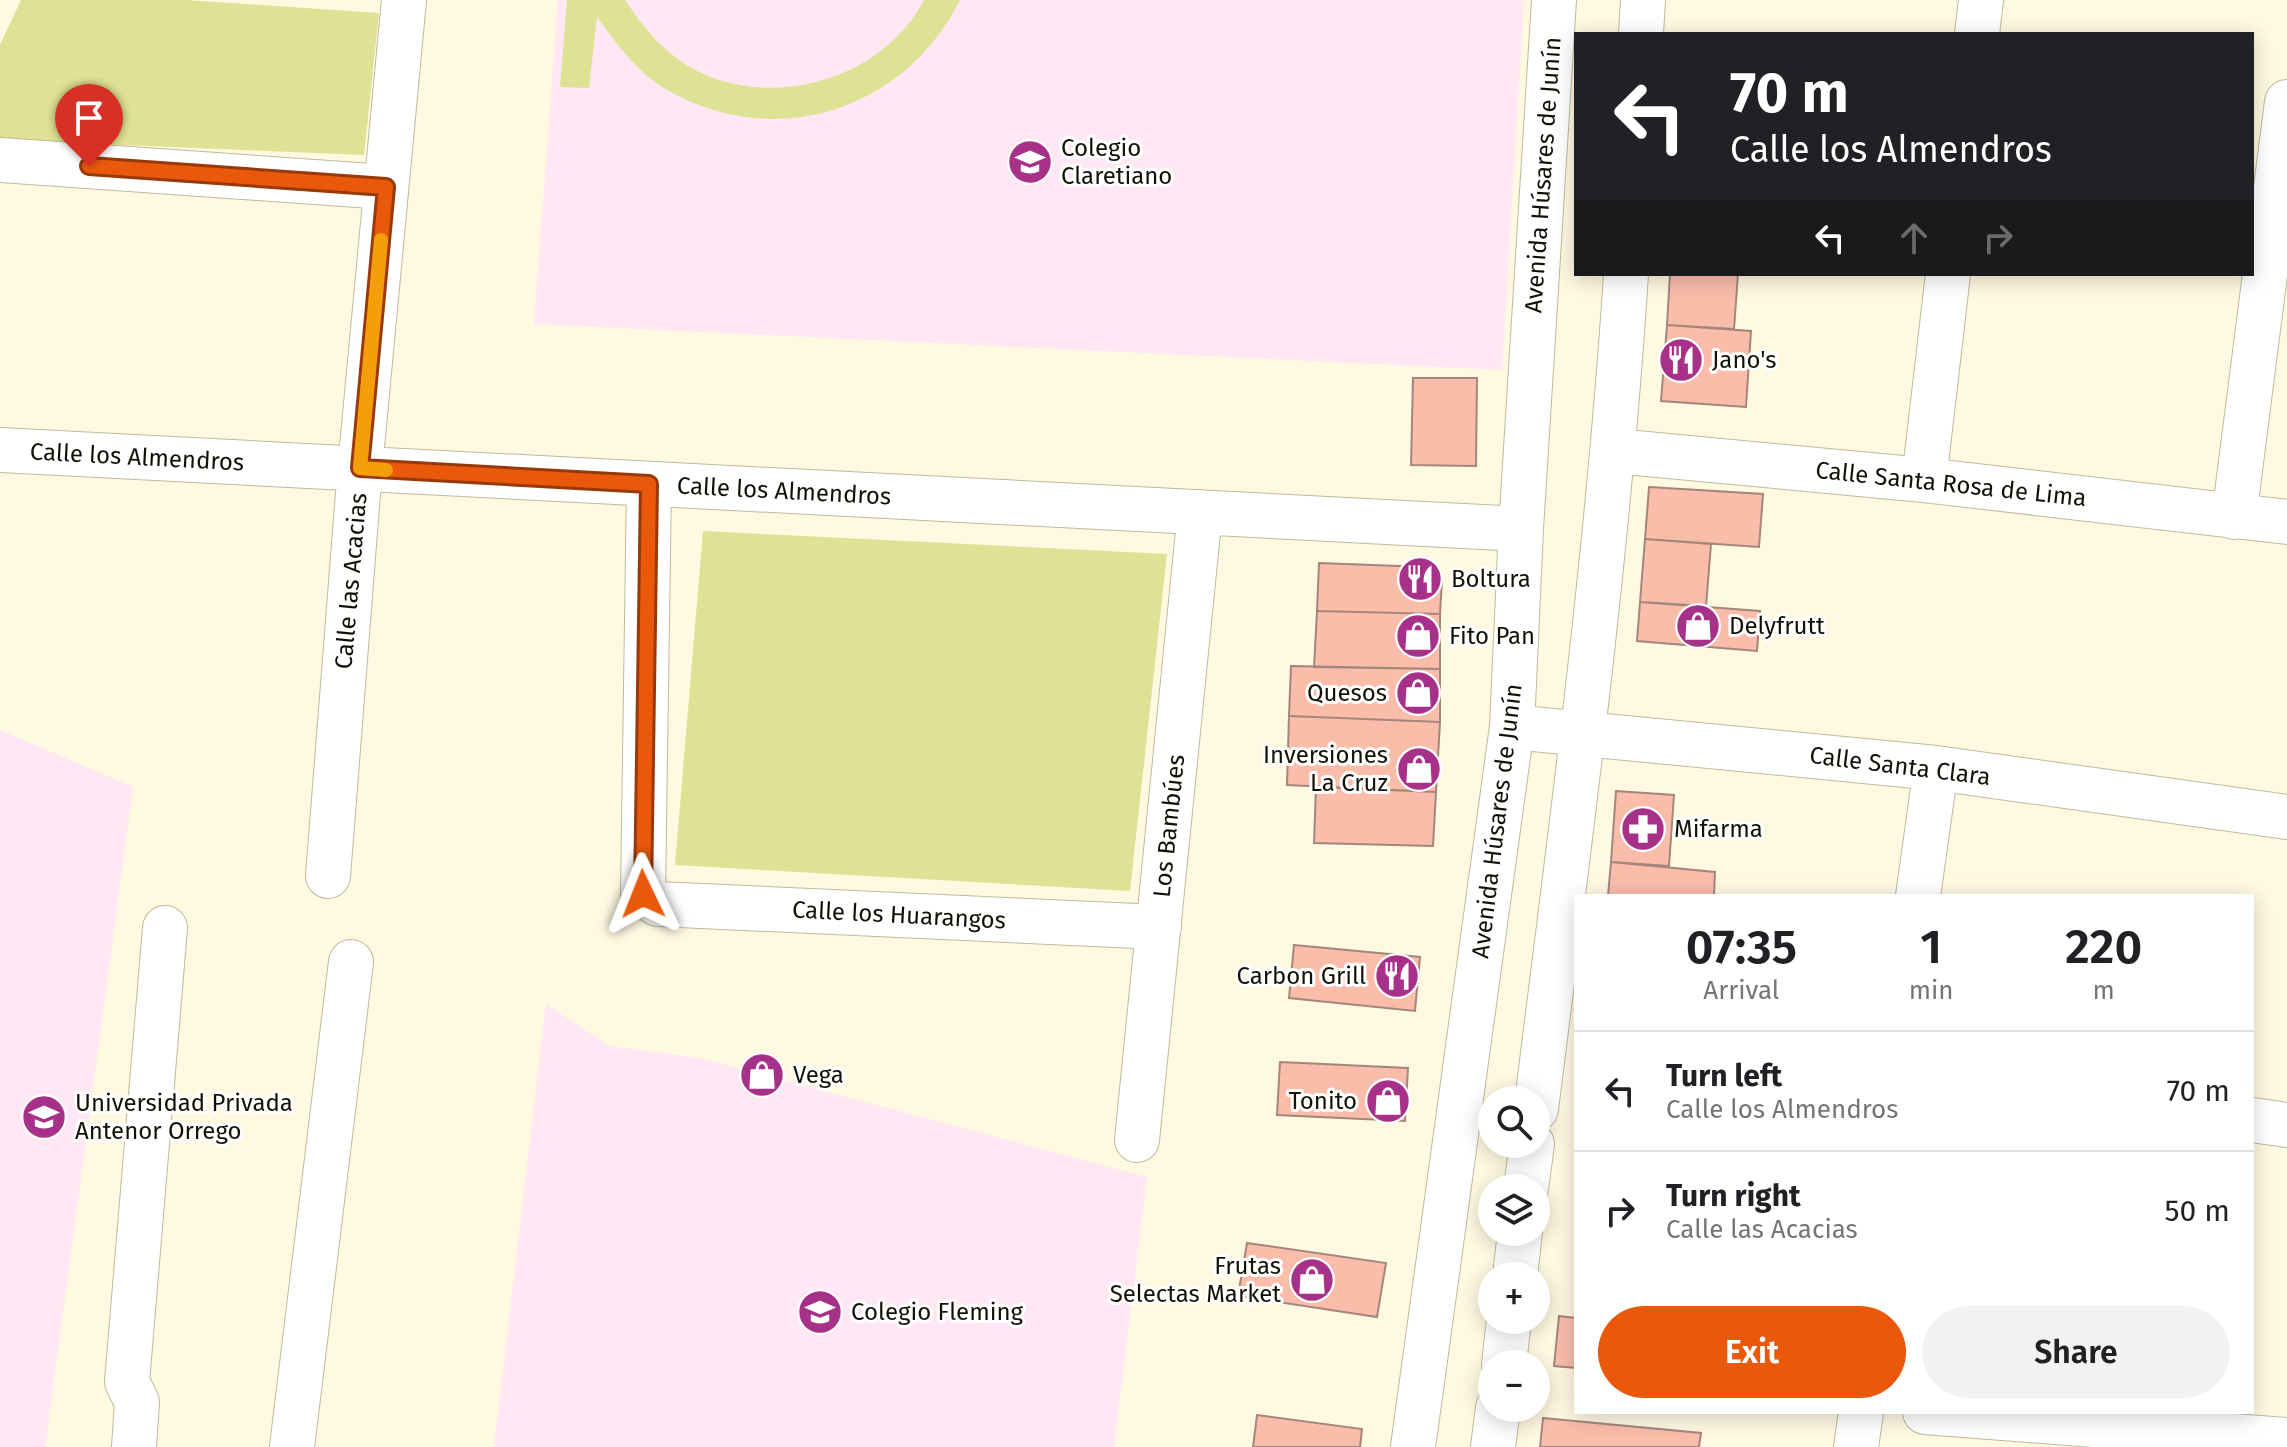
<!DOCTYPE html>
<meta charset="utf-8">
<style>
body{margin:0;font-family:"Fira Sans",sans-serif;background:#f2f2f2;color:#202124;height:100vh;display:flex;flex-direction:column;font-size:30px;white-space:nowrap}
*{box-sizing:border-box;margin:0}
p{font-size:26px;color:#757577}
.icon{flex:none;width:44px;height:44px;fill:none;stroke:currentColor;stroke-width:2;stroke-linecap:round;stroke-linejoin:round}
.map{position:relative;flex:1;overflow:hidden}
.sheet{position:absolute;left:1574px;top:894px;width:680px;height:520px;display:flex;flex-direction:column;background:#fff;border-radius:0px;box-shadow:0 4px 20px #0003}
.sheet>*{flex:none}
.hud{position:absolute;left:1574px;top:32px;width:680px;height:244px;border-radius:0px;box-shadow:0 4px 20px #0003;background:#202124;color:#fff;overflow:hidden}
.controls{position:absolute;left:1478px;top:1086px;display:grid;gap:16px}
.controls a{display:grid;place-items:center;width:72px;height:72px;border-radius:50%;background:#fff;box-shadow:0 4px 20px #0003;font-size:40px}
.pin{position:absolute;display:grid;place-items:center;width:68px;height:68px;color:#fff;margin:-82px -34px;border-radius:50% 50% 50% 0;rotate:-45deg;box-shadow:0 0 8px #0007}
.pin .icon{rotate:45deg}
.me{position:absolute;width:88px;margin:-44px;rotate:358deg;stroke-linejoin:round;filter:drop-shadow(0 0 6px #0008)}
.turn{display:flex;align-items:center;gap:28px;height:168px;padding:0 24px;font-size:36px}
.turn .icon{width:104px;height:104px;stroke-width:2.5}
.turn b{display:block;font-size:56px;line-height:68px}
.lanes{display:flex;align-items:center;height:76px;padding:0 24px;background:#0003;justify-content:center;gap:40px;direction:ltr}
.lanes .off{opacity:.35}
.eta{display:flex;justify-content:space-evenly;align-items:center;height:136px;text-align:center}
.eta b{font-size:48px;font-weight:600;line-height:56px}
.cta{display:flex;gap:16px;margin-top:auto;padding:16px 24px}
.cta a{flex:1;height:92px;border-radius:48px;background:#ea580c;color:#fff;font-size:32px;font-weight:600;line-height:92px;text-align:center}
.cta a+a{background:#f2f2f2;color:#202124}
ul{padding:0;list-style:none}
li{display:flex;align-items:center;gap:24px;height:120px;padding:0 24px;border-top:2px solid #e0e0e0}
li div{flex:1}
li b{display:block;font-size:30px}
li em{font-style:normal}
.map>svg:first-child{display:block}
</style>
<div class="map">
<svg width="2287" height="1447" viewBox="0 0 2287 1447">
<rect width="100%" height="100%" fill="#fff9e2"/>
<!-- education -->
<path fill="#ffe7f4" d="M558,0H1524L1502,370L534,324Z
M0,730L133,787L45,1447H0Z
M546,1004L609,1046L700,1058L1147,1177L1114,1447H494Z"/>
<!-- green -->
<path fill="#dee294" d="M21,0H186L379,13L364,155L0,140V45Z
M567,0H625C642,26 661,49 688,66C767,113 882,81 924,0H960C904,112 772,153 664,88C636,71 615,42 597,17L589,88L560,87Z
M703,531L1167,554L1130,891L675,865Z"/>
<!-- building -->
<path fill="#f9bdaa" stroke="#a4867d" stroke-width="2" d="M1670,274H1738L1734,329L1667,325Z
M1667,325L1751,331L1746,407L1661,401Z
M1413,378H1477L1476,466L1411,465Z
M1649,487L1763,494L1759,547L1645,539Z
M1645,539L1711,544L1706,606L1640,602Z
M1319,563L1426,567L1442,581L1440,614L1317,611Z
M1640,602L1760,611L1757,651L1637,641Z
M1317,611L1440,614V669L1314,667Z
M1291,666L1440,669V722L1289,716Z
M1289,716L1440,722L1436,792L1287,785Z
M1316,787L1436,792L1433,846L1314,843Z
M1616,791L1674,795L1669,866L1611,862Z
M1611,862L1715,872L1714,896H1608Z
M1294,945L1420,957L1415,1011L1289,998Z
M1280,1062L1408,1068L1405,1121L1277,1115Z
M1247,1243L1386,1263L1377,1317L1238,1296Z
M1559,1316L1576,1318V1368L1554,1366Z
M1257,1415L1362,1429L1360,1447H1253Z
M1543,1418L1701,1433L1699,1447H1540Z"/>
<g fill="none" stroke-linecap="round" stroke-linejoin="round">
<!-- minor casing -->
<g stroke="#bfb99d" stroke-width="46">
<path id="minor" d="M1641,34L1643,0
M1977,34L1981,0
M0,160L386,187
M0,450L1521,529
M1615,451L1924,480L2287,522
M1924,480L1948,274
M649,484L643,894L658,904L1159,927
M2234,517L2287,102
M1512,727L1936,768L2287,817
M328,876L360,468L404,0
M1918,896L1936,768
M1536,1109C1571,831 1608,554 1626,274
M2252,1120L2287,1125
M1137,1140L1200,512
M1526,1188L1532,1144
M1515,1276L1520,1232
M1504,1364L1509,1320
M1925,1412L2287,1440
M134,1447L137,1402L127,1382L165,928
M292,1447L351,962
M1413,1447L1512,727L1521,529L1554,0
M1493,1447L1498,1408
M1856,1447L1861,1412"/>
</g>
<!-- minor -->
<use href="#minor" stroke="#fff" stroke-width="44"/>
</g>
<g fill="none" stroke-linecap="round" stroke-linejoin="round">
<!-- route casing -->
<g stroke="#983908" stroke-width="20">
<path id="route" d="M89,166L386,187L360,468L649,484L643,894"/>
</g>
<!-- route -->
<use href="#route" stroke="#ea580c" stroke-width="14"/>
<!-- slow -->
<path stroke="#f59e0b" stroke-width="14" d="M381,240L360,468L386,470"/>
</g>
<!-- icons -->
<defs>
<g id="school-disc" transform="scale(2.3)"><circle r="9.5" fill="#a73189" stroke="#fff"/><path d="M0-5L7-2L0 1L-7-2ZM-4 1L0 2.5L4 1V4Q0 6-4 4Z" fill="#fff"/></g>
<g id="restaurant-disc" transform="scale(2.3)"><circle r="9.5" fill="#a73189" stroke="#fff"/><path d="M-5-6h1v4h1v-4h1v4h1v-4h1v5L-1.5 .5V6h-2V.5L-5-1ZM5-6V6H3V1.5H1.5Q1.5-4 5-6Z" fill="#fff"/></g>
<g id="shop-disc" transform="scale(2.3)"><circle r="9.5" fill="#a73189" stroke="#fff"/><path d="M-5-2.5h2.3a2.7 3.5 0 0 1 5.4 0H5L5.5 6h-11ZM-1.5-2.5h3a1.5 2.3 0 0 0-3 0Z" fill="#fff"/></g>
<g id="pharmacy-disc" transform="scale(2.3)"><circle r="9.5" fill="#a73189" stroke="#fff"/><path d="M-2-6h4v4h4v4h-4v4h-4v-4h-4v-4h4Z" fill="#fff"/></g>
<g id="university-disc" transform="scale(2.3)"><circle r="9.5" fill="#a73189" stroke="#fff"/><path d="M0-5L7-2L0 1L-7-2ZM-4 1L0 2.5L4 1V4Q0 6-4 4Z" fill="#fff"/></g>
</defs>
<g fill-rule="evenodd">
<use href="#school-disc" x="1030" y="162"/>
<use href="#restaurant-disc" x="1681" y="360"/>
<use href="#restaurant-disc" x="1420" y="579"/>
<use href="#shop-disc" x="1698" y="626"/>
<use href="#shop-disc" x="1418" y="636"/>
<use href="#shop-disc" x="1418" y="693"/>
<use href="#shop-disc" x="1419" y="769"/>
<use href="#pharmacy-disc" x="1643" y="829"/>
<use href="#restaurant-disc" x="1397" y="976"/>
<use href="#shop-disc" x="762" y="1075"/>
<use href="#shop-disc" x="1388" y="1101"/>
<use href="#university-disc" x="44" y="1117"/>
<use href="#shop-disc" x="1312" y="1280"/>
<use href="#school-disc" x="820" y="1312"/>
</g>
<g text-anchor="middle" stroke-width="6" stroke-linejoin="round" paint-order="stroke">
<!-- poi labels -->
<g font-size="24" fill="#131107" stroke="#fff" text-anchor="start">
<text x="1061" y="156">Colegio<tspan x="1061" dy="28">Claretiano</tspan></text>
<text x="1712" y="368">Jano's</text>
<text x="1451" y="587">Boltura</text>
<text x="1729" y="634">Delyfrutt</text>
<text x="1449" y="644">Fito Pan</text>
<text x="1387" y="701" text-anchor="end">Quesos</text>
<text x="1388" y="763" text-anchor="end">Inversiones<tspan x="1388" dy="28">La Cruz</tspan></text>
<text x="1674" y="837">Mifarma</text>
<text x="1366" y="984" text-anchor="end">Carbon Grill</text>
<text x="793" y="1083">Vega</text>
<text x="1357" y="1109" text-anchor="end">Tonito</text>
<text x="75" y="1111">Universidad Privada<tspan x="75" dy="28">Antenor Orrego</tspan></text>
<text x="1281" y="1274" text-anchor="end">Frutas<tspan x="1281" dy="28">Selectas Market</tspan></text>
<text x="851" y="1320">Colegio Fleming</text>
</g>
<!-- street labels -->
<g font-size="24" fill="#131107" stroke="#fff">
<text transform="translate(1543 175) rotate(-86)" y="8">Avenida Húsares de Junín</text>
<text transform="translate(137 457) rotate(3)" y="8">Calle los Almendros</text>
<text transform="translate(1951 484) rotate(6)" y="8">Calle Santa Rosa de Lima</text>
<text transform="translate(784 491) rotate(3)" y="8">Calle los Almendros</text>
<text transform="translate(351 581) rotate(-85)" y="8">Calle las Acacias</text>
<text transform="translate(1900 766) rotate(7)" y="8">Calle Santa Clara</text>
<text transform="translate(1497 821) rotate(-83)" y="8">Avenida Húsares de Junín</text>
<text transform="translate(1169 826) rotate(-84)" y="8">Los Bambúes</text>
<text transform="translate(899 915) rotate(3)" y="8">Calle los Huarangos</text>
</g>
</g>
</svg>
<div class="controls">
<a><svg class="icon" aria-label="search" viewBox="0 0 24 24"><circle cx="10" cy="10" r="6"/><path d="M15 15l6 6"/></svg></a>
<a><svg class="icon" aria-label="layers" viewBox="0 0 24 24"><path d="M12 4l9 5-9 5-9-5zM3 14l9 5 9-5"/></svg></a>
<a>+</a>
<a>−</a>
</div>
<div class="pin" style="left:89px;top:166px;background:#d93025"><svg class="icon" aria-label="arrive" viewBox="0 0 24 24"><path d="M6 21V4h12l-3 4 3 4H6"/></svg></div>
<svg class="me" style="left:643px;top:894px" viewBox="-20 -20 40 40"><path d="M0-17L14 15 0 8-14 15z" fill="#ea580c" stroke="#fff" stroke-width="4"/></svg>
<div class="hud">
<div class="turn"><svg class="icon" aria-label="left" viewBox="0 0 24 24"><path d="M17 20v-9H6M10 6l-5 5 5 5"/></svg><div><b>70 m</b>Calle los Almendros</div></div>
<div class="lanes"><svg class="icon" aria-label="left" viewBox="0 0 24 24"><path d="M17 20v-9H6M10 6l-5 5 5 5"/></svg><svg class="icon off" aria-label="ahead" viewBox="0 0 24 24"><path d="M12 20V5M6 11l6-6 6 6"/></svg><svg class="icon off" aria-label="right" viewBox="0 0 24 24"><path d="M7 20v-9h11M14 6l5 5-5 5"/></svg></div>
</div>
<section class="sheet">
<div class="eta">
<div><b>07:35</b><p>Arrival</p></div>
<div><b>1</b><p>min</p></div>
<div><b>220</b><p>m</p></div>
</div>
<ul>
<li><svg class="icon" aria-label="left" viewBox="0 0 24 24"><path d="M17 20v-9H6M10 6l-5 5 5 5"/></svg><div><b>Turn left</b><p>Calle los Almendros</p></div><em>70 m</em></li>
<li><svg class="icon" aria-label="right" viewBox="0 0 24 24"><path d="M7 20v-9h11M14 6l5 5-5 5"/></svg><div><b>Turn right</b><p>Calle las Acacias</p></div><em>50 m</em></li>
</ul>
<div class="cta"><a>Exit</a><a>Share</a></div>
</section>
</div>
